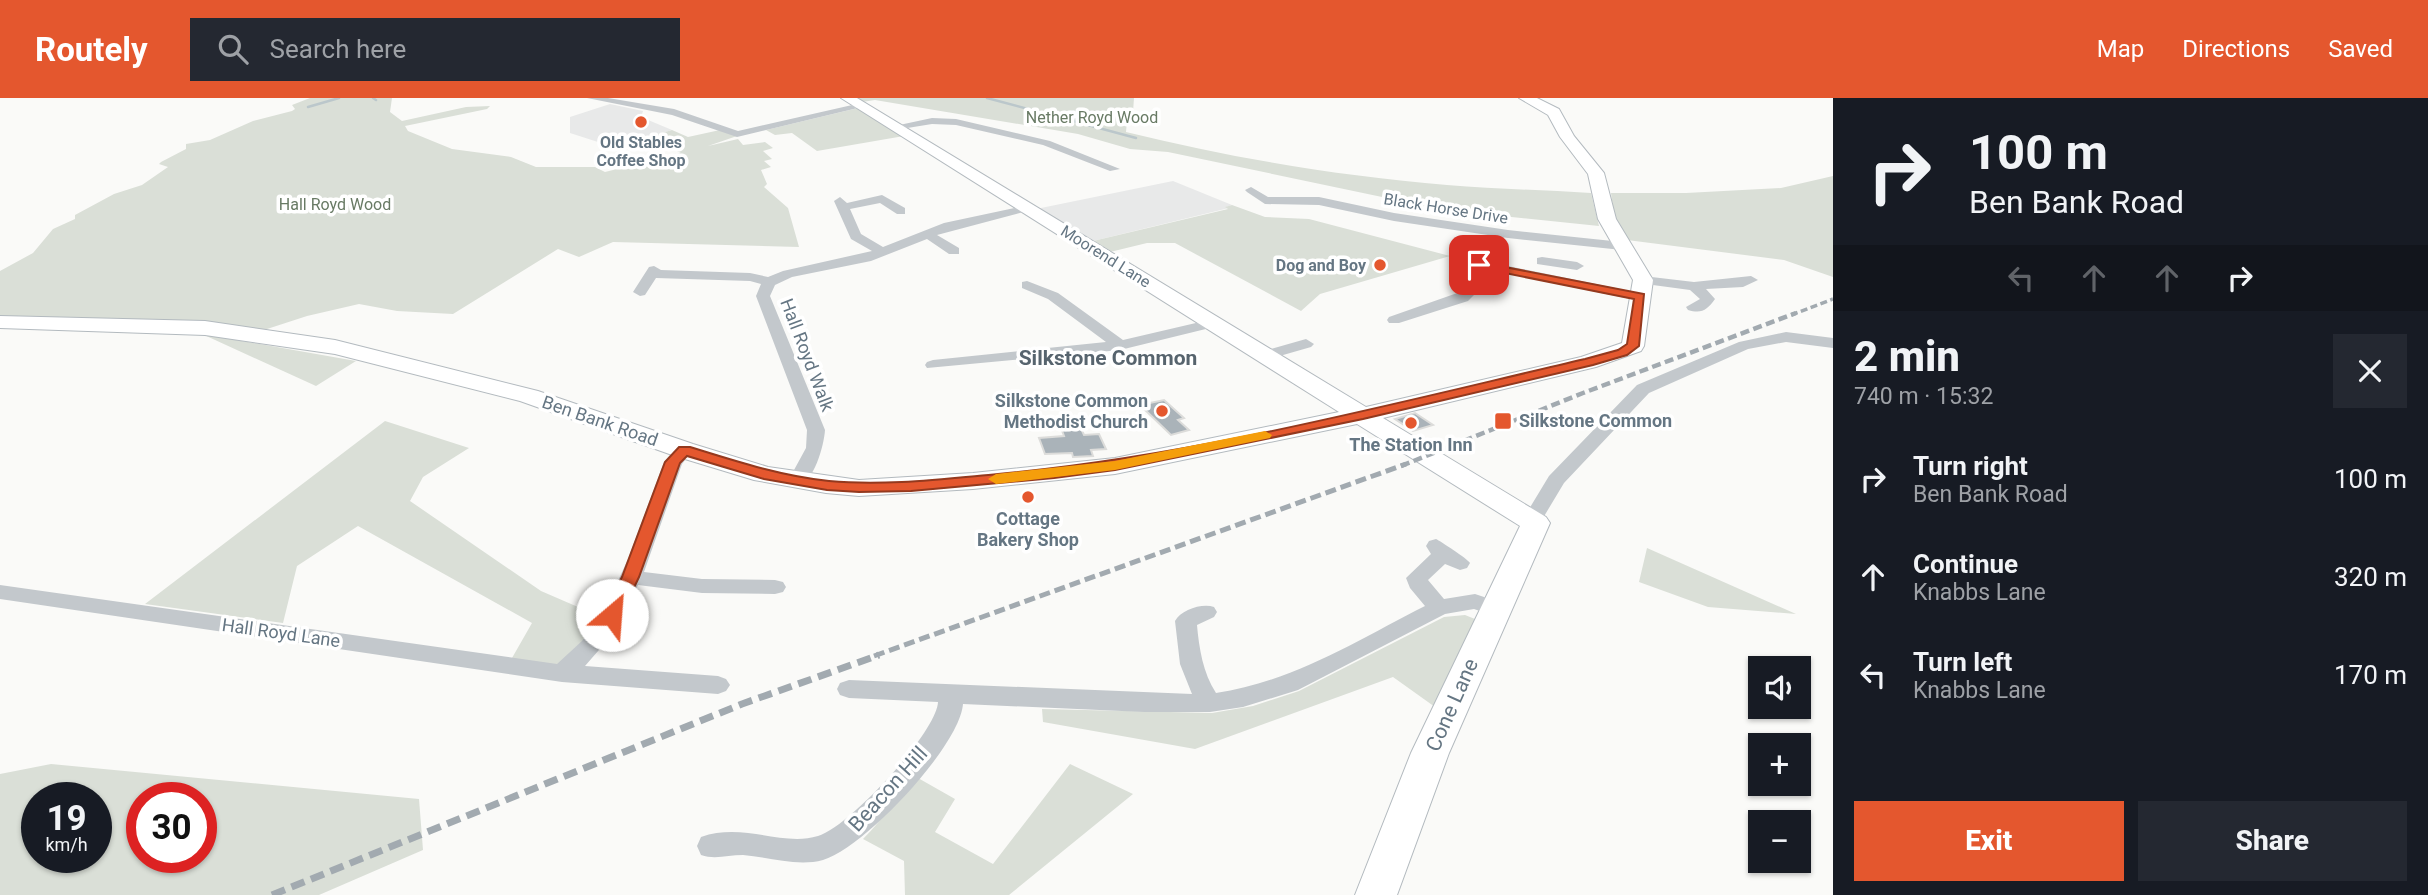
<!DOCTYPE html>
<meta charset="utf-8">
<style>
body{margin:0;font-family:Roboto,sans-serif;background:#242831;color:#f1f3f6;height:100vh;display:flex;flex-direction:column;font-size:26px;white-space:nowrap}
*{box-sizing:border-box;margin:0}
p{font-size:23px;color:#9ea1a6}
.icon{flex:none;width:38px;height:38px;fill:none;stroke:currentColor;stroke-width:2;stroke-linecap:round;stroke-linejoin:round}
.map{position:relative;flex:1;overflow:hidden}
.sheet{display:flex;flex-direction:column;background:#171b24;width:595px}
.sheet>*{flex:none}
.guide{background:#171b24;color:#f1f3f6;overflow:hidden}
.controls{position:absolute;left:1748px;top:558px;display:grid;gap:14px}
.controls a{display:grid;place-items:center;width:63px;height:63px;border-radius:0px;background:#171b24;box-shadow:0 2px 5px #0004;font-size:35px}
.speed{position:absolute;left:21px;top:684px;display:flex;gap:14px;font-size:35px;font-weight:700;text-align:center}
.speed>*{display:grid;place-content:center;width:91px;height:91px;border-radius:50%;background:#171b24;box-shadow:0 2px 5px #0004;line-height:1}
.speed small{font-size:18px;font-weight:400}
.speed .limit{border:10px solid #d22;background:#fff;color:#111}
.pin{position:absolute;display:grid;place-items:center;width:60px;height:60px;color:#fff;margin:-30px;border-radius:14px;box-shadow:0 4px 10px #0006}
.me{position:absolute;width:77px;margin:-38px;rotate:27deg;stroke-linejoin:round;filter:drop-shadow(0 0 5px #0008)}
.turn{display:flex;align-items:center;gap:24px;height:147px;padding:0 21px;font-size:32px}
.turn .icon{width:91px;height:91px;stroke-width:2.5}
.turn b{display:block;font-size:49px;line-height:60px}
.lanes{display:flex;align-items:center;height:66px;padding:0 21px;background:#0003;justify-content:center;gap:35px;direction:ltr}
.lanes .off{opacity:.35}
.round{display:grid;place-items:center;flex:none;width:74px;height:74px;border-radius:0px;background:#242831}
.headline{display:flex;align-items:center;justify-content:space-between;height:119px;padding:0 21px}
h1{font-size:42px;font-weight:800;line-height:52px}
.primary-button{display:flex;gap:14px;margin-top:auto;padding:14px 21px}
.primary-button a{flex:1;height:80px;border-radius:0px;background:#e4572e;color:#fff;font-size:28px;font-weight:800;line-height:80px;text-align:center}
.primary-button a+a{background:#242831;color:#f1f3f6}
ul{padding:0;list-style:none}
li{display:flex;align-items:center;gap:21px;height:98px;padding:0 21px}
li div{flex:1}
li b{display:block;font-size:26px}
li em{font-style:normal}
header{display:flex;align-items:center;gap:42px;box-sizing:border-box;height:98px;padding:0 35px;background:#e4572e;color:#fff}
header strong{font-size:33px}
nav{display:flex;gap:38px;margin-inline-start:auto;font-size:24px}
.search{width:490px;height:63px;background:#242831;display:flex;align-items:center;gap:18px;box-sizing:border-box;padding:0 24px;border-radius:0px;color:#9ea1a6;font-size:26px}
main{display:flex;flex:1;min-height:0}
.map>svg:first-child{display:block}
</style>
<header>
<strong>Routely</strong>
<div class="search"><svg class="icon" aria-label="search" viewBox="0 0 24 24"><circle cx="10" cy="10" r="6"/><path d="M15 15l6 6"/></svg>Search here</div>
<nav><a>Map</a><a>Directions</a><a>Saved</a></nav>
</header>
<main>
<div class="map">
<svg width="1833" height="797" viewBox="0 0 1833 797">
<rect width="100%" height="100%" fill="#fafaf8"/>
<!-- built -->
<path fill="#e8e9e9" d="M610,6L643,13L641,19L672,32L637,42L621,39L601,45L570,35V19Z
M1173,83L1232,107L1226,109L1229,110L1093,143L1036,111Z"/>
<!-- green -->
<path fill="#dadfd7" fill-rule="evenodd" d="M310,0H392L390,14L402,23L466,9L490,8L487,11L405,28L408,33L452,51L511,59L536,69H595L605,74L681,55L658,44L637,42L672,32L688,39L720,32L737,38L708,48L738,41L743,47L765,44L773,50L763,53L772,61L764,63L771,69L761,72L767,86L764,89L788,110L799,149L613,144L579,159L558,151L453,216L397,213L359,206L307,218L264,232L0,221V173L33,155L53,131L75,121V117L114,96L142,87L168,69L159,66L161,64L186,51V46L210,42L253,23L292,13L295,11L292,7Z
M856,0H1134L1133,14L1127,23L1126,34C1231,60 1340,78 1447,87C1495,91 1543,92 1591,95L1599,128L1444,112L1168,54L1130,51L1078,36L875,2L862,4Z
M858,10L904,38L817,53L792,35L775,37L766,32Z
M1833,78V179L1784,162L1627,142C1617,127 1613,114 1611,95H1686L1781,90Z
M1232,107L1265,119L1309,121L1450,158L1320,196L1301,213L1175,145H1147L1110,154L1093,143L1228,111L1225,109Z
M202,236L356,263L316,288Z
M385,323L469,350L423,379L410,403L541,493L608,522L562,575L508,567L532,525L358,428L297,468L283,525L145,506Z
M1647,450L1796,516L1708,509L1639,484Z
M1465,517L1475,521L1435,609L1393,579L1195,651L1043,624L1042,611L1212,615L1253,608L1299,593L1444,519Z
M51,666L419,701L423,752L319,797H0V676ZM37,700H96V760H37ZM142,700H201V760H142Z
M1070,666L1133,696L1009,797H905L904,763L863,741C883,721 897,699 918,680L955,701L935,734L993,766Z"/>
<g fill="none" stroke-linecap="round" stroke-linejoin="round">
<!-- stream -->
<path stroke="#bbc7cb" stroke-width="2.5" d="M373,0L376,2
M987,0L1136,40
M308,9L339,0"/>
</g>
<!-- building -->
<path fill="#aab3b9" stroke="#dcdcda" stroke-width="2" d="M1164,302L1184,320L1178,322L1189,332L1171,337L1140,307Z
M1415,315L1433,327L1413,333L1395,321Z
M1079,326L1084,337L1099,336L1106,351L1091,352L1093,358L1073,359L1072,355L1045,356L1039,340L1064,338L1060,327Z"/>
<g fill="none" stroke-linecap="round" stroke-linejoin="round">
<!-- secondary casing -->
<g stroke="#b3babf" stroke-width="2">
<path id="secondary" d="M841,0H857L1366,309L1581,259L1622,245L1633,182L1598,121L1588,76L1560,39L1548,17L1519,0H1537L1559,11L1574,38L1604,75L1616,121L1653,182L1644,248L1641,253L1596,269L1383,320L1546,419L1550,425L1449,655L1397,797H1355L1411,655L1520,428L1357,326L1115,376L973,391L859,398L826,395L754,382L675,358L520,303L335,256L205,237L0,230V218L205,223L335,242L538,293L693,346L768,369L859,382L973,375L1115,360L1339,314Z"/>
</g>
<!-- street -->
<path fill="#c3c8cc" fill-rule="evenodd" d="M587,0H608L674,11L738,33L861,5L866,8L737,39L672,17Z
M932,20L956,21L1050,43L1120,71L1110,73L1043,47L956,27L932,26L895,32L890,29Z
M1251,89L1268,99H1319L1394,115L1508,132L1622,144L1628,148L1622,152L1508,140L1394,123L1319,107L1265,106L1247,94L1245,92Z
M882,97L905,110V116H897L880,105L850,111L861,136L883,149L944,125L1029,107L1035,111L937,137L959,150V156H949L927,141L871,163L792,179L775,187L770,198L825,332C824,348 814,384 797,389L790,387L788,383L806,350L807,332L756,198L761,186L750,183L656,180L645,197L640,198L633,194L649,169L654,168L661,172L750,175L768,179L783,173L872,153L851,141L834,103L840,99L847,105Z
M1454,157L1640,195L1647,199L1640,203L1484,171L1476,195L1468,203L1399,225H1389L1387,222L1389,219L1463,193L1472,169L1449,164V158Z
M1542,159L1577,164L1584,168L1577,172L1537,166V160Z
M1643,178L1694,184L1751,178L1758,182L1743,189L1706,191L1715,201C1707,212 1702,216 1688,212L1686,209L1700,201L1690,192L1638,185V179Z
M1027,183L1058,195L1123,242L1213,221L1220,225L1218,228L1120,252L927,270L925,267L927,264L933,262L1106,244L1048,201L1022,190V184Z
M1786,234L1833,240V250L1786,244L1748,251L1649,295L1564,385L1540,425H1526L1523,421L1549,378L1637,287L1739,244Z
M1306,241L1314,246L1311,249L1266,262L1258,257L1260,254Z
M684,347L693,352L682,366L644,474L702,481L775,482L783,484L786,489L783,494L775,496L702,495L638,487L612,537L585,568L718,578L726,581L730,587L726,593L718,596L562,584L0,501V487L557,566L582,543L606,509L628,461L664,364L678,348Z
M1436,441C1440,443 1468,461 1470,465L1467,470L1460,472L1445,466L1428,482L1444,501L1475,496L1502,505L1505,510L1502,515L1494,518L1474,511L1445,516L1298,592L1243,609L1210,614H1144L963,606C960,648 864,750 823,762C797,769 770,759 743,757C728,757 715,762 701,757L697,748L701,739C744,724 782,749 818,738C848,730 937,634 938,604L849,600L840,597L837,591L840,585L849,582L1192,596L1180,566L1175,523C1181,512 1202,505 1214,509L1217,514L1214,519L1197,527C1199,550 1203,575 1216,595C1292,584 1358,542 1425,508L1410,490L1406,480L1431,456L1426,448L1429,443Z"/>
<!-- secondary -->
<use href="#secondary" fill="#fff" fill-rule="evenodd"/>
<!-- rail-far3 -->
<path stroke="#a2aab0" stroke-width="3.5" stroke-dasharray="7 3.5" stroke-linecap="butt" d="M1791,217L1833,201"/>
<!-- rail-far2 -->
<path stroke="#a2aab0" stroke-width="4.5" stroke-dasharray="9 4.5" stroke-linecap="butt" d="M1401,368L1583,295L1796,215"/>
<!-- rail-far1 -->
<path stroke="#a2aab0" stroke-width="5" stroke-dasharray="11 5" stroke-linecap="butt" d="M874,558L1406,366"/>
<!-- rail -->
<path stroke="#a2aab0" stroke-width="7" stroke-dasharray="14 7" stroke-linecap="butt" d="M272,797L742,606L879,557"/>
</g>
<!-- route -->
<path fill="#e4572e" stroke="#94391e" stroke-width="2" d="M1479,164L1644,196L1639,248L1627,257L1593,267L1363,321L1115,372L1054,380L911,393L859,394L827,392L764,381L687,358L680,365L639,479L621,517L618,521H605L602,517L622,479L665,364L679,349H690C735,363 781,378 829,383C885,388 942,381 998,376C1196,358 1391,306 1585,261L1618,252L1627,246L1634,201L1475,169V165Z"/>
<!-- slow -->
<path fill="#f59e0b" d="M1265,333L1272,337L1270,340L1115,372L996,386L988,381L996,376L1115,363Z"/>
<!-- markers -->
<g fill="#e4572e" stroke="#fff" stroke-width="2.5">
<circle cx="641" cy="24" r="7"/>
<circle cx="1380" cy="167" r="7"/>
<circle cx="1162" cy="313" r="7"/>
<rect x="1494" y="314" width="18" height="18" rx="3.5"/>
<circle cx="1411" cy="325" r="7"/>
<circle cx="1028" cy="399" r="7"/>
</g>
<g text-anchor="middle" stroke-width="7" stroke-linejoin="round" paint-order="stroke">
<!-- far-park labels -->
<g font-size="16" fill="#687a64" stroke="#fff">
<text x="1092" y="25">Nether Royd Wood</text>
<text x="335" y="112">Hall Royd Wood</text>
</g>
<!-- far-poi labels -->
<g font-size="16" font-weight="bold" fill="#657683" stroke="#fff">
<text x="641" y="50">Old Stables<tspan x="641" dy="18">Coffee Shop</tspan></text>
<text x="1366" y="173" text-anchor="end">Dog and Boy</text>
</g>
<!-- far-street labels -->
<g font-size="16" fill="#657683" stroke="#fff">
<text transform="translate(1446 110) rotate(9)" y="6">Black Horse Drive</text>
<text transform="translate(1106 158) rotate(32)" y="6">Moorend Lane</text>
</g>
<!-- street labels -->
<g font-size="18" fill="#657683" stroke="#fff">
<text transform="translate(807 257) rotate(69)" y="6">Hall Royd Walk</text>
<text transform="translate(600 323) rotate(19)" y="6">Ben Bank Road</text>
<text transform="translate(281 535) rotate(8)" y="6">Hall Royd Lane</text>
</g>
<!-- poi labels -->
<g font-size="18" font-weight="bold" fill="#657683" stroke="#fff">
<text x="1148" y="309" text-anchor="end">Silkstone Common<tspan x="1148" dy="21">Methodist Church</tspan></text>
<text x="1519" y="329" text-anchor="start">Silkstone Common</text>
<text x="1411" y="353">The Station Inn</text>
<text x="1028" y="427">Cottage<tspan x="1028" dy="21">Bakery Shop</tspan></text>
</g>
<!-- quarter labels -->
<g font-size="21" font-weight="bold" fill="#57646e" stroke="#fff">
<text x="1108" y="267">Silkstone Common</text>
</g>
<!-- near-street labels -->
<g font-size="21" fill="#657683" stroke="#fff">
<text transform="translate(1452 607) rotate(-66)" y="7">Cone Lane</text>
<text transform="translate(888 691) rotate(-48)" y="7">Beacon Hill</text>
</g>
</g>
</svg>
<div class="controls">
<a><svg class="icon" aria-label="sound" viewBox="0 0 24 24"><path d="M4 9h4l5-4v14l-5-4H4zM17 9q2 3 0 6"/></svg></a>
<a>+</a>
<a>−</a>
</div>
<div class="speed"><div>19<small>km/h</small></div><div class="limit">30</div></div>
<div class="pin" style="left:1479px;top:167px;background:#d93025"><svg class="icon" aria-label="arrive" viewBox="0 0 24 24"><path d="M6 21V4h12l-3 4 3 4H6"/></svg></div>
<svg class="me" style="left:612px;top:517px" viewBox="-20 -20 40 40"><circle r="19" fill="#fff"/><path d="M0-13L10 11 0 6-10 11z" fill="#e4572e"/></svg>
</div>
<section class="sheet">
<div class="guide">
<div class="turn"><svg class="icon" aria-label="right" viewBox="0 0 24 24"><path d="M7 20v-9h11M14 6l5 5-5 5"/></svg><div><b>100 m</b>Ben Bank Road</div></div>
<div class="lanes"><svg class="icon off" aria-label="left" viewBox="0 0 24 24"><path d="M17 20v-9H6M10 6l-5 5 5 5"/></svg><svg class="icon off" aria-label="ahead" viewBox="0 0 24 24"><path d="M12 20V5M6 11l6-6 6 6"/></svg><svg class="icon off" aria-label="ahead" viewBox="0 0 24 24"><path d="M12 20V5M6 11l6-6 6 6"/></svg><svg class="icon" aria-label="right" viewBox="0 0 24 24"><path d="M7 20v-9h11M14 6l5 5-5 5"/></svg></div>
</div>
<div class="headline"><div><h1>2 min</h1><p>740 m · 15:32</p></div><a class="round"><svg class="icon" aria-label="close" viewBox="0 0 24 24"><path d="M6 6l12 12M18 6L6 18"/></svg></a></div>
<ul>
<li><svg class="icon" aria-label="right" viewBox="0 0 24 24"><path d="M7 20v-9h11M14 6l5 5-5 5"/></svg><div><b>Turn right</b><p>Ben Bank Road</p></div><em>100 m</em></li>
<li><svg class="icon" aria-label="ahead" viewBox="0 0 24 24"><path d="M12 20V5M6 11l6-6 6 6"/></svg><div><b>Continue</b><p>Knabbs Lane</p></div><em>320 m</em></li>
<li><svg class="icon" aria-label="left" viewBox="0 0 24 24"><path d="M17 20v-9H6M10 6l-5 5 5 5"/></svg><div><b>Turn left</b><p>Knabbs Lane</p></div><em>170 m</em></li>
</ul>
<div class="primary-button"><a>Exit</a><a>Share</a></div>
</section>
</main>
